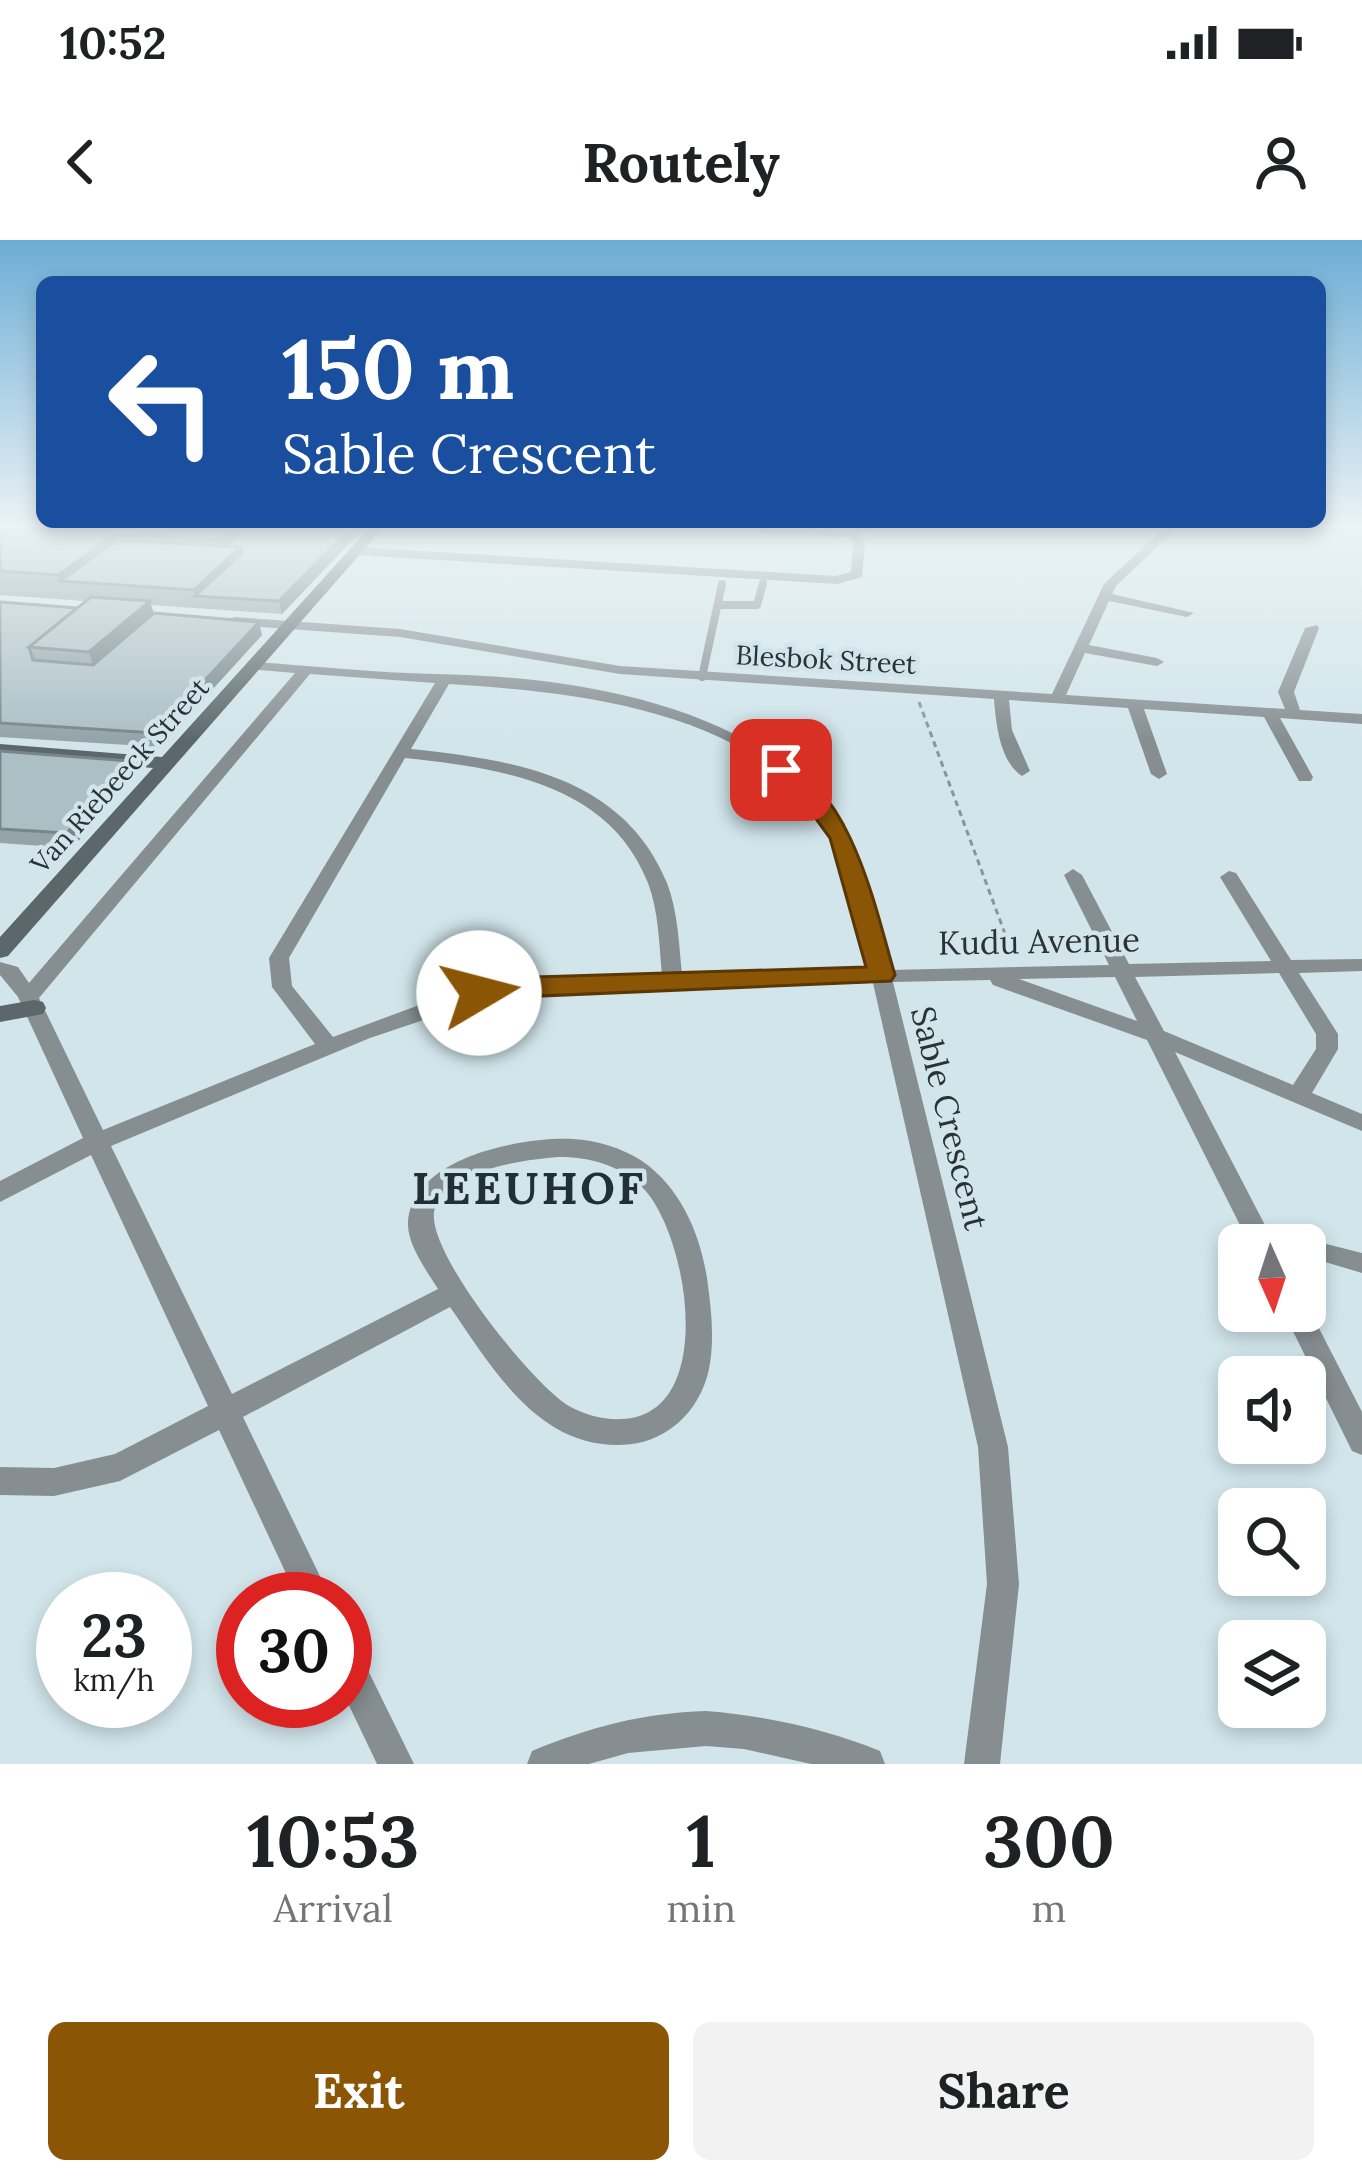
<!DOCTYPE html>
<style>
body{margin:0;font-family:Lora,serif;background:#f2f2f2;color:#202124;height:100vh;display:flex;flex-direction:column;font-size:45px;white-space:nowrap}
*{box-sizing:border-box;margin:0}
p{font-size:39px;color:#757577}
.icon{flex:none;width:66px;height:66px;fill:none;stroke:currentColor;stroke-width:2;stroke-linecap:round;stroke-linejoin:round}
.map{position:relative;height:1524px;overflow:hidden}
.details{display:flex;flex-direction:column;background:#fff;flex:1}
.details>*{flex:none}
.guide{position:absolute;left:36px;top:36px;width:1290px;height:252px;border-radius:18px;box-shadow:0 6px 18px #0003;background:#1a4fa0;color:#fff;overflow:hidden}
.needle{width:78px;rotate:177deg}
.buttons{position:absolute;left:1218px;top:984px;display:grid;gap:24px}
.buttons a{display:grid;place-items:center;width:108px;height:108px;border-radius:18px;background:#fff;box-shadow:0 6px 18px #0003;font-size:60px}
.speed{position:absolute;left:36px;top:1332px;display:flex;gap:24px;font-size:60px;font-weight:700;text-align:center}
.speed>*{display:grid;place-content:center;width:156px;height:156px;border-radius:50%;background:#fff;box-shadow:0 6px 18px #0003;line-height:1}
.speed small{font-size:30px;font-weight:400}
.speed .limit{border:18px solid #d22;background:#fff;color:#111}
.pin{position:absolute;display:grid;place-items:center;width:102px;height:102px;color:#fff;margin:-51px;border-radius:24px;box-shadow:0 6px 18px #0006}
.me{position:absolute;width:132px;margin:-66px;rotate:82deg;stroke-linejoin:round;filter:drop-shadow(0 0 9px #0008)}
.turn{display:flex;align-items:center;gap:42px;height:252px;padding:0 48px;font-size:54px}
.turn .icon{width:156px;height:156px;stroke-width:2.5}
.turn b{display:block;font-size:84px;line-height:102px}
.eta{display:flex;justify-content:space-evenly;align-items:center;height:204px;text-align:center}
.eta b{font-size:72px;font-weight:700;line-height:84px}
.button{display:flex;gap:24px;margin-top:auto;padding:24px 48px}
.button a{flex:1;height:138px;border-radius:18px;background:#8b5506;color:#fff;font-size:48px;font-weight:700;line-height:138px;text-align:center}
.button a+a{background:#f2f2f2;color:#202124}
.status{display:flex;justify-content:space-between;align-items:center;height:84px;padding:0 60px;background:#fff;direction:ltr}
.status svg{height:33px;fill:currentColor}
header{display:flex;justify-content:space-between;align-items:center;height:156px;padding:0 48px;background:#fff;font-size:54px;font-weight:700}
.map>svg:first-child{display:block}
</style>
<div class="status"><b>10:52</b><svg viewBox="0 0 49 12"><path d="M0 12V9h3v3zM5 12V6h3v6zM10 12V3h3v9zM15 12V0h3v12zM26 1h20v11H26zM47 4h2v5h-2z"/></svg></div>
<header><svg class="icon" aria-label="back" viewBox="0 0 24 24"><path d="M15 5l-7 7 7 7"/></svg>Routely<svg class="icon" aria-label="person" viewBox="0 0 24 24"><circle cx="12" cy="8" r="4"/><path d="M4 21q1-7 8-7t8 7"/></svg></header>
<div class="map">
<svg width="1362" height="1524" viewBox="0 0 1362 1524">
<rect width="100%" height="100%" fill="#d1e5eb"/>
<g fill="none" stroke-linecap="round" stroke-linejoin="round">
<!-- path -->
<path stroke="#87969a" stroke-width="3" stroke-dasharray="6 4.5" stroke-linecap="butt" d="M919,462L1014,718"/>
<!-- lane -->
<path stroke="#868e91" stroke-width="8" d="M720,365H757L763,343
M702,437L722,344"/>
<!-- street -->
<path fill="#868e91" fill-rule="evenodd" d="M809,288H867L860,295L865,302L862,337L837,344L356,315L350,311L356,307L836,336L851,332L853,302L850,297L760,293L754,289Z
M1164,288H1177L1116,346L1112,354L1194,373L1187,377L1109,361L1089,405L1157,418L1164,422L1157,426L1085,413L1066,455L1285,469L1278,452L1305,388L1317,385L1319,388L1294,452L1300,470L1362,474V484L1280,478L1313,537L1311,541H1299L1264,477L1144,469L1167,534L1159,539L1151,534L1128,468L1009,460L1012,490L1030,531L1022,536C1000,522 996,484 994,459L620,434L400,397L234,385L227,381L234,377L400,389L620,426L1052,454L1104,344Z
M253,422C314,426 375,433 435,434C569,436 759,463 841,583C869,624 877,682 890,730L1109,725L1064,635L1073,629L1082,635L1129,724L1271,721L1220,637L1229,631L1236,633L1291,720L1362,719V731L1299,733L1338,794V809L1312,853L1362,874V891L1175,812L1267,989L1362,1013V1033L1305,1016V1005H1250L1147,800L993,745L990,740L893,742L1008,1207L1019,1344L1000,1524H964L987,1344L978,1207L873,743L556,751L477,762L370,798L111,906L232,1154L438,1049C426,1030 407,1004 408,983C412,917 520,897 573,899C596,900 622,908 642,921C680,947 700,993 707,1038C711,1067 715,1099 709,1129C700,1172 665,1205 619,1205C536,1206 492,1127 450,1067L243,1177L331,1359H298L219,1190L120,1241L54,1256L0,1255V1227L54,1228L115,1214L208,1166L91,915L0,962V941L83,898L18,757L0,735V722L18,727L29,743L295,433L248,429L246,426ZM310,434L435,443L269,718L272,747L315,804L103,890L39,758ZM449,444C574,452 757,469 827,590C851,631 858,684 870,730L682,735C679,704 678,672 667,643C623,536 514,520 411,509ZM405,518C500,528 609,543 648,643C659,672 659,705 662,735L516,741L430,761L333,797L292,746L289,718ZM1279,733L1316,794V809L1293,845L1164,791L1135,737ZM1115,737L1137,781L1019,739ZM558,917C589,917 618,924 642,947C688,992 719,1175 622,1179C604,1180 585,1175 569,1166C534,1146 421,1007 435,968C450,929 523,920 558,917Z
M1306,1063L1362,1172V1215L1352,1211L1283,1071H1305Z
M345,1403L357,1408L414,1524H377L345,1457Z
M706,1471C765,1476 824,1488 880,1511L885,1524H811L744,1509L706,1506L628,1513L589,1524H527L532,1511C590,1487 643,1473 706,1471Z"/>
<!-- secondary -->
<path fill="#5b676a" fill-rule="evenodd" d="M369,288H383L8,716L0,718V697L153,528L0,516V504L162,517Z
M34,760L43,762L46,768L43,774L0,782V766Z"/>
</g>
<!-- wall -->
<path fill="#94a4a9" d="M0,288L360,292L282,374L151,365L154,373L262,395L160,507L0,497V362L77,368L85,361L0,355Z
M0,511L130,521L134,536L72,608L0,603Z"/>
<!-- shaded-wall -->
<path fill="#78868a" d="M0,288H15L0,298Z
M230,288H260L219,312L217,300Z
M351,288H360V292L282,374L279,361Z
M116,294L122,317L60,341L58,335Z
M240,307L244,325L195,356L194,350Z
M150,361L157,386L97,438L89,412Z
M259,382L262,395L160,507L156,493Z
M130,521L134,536L72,608L67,593Z"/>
<!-- building -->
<path fill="#acbfc5" stroke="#78868a" stroke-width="3" d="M15,288H230L217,300L116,294L58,335L0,331V298Z
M245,288H351L279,361L195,356L242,313L240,307L225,306Z
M117,300L240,307L194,350L60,341Z
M91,357L150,361L89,412L29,407Z
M0,362L77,368L29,407L33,420L93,425L154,373L259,382L156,493L0,483Z
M0,511L130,521L67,593L0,589Z"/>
<!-- sky -->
<linearGradient id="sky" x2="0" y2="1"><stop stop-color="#6dadd5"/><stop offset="0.57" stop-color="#eaf3f6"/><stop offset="1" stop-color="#eaf3f6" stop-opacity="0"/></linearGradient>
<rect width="1362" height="501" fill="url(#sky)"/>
<!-- route -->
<path fill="#8b5506" stroke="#5a3704" stroke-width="3" d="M781,523C852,548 876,672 895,735L891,741L470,759L466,753L470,747L535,737L866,727L830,598L806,565L770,530Z"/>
<g text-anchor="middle" stroke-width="9" stroke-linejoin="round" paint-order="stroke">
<!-- far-street labels -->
<g font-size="27" fill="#2b3235" stroke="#d1e5eb">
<text transform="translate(826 420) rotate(3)" y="9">Blesbok Street</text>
<text transform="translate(120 536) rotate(-48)" y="9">Van Riebeeck Street</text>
</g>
<!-- street labels -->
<g font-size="33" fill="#2b3235" stroke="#d1e5eb">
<text transform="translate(1039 701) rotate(-1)" y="12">Kudu Avenue</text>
<text transform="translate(950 878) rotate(76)" y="12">Sable Crescent</text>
</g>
<!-- district labels -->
<g font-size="45" font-weight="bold" letter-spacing="3" fill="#203034" stroke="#d1e5eb">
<text x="529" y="964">LEEUHOF</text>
</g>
</g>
</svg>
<div class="buttons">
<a><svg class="needle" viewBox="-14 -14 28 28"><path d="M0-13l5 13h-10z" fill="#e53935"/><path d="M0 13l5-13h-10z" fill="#757577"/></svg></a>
<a><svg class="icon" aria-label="sound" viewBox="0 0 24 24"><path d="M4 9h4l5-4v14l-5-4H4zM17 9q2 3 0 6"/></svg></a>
<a><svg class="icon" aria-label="search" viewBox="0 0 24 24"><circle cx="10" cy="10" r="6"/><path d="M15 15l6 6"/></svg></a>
<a><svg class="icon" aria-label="layers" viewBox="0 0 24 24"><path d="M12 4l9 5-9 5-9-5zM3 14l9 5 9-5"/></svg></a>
</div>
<div class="speed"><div>23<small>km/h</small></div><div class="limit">30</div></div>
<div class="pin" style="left:781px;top:530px;background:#d93025"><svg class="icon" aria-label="arrive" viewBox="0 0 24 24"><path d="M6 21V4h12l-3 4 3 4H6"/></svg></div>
<svg class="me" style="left:479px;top:753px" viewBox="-20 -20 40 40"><circle r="19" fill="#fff"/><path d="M0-13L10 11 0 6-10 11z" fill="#8b5506"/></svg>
<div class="guide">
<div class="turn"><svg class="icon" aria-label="left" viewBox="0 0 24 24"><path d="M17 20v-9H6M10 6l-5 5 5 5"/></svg><div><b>150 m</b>Sable Crescent</div></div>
</div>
</div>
<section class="details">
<div class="eta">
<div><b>10:53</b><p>Arrival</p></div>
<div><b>1</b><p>min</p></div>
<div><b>300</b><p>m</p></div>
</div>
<div class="button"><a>Exit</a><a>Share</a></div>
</section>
